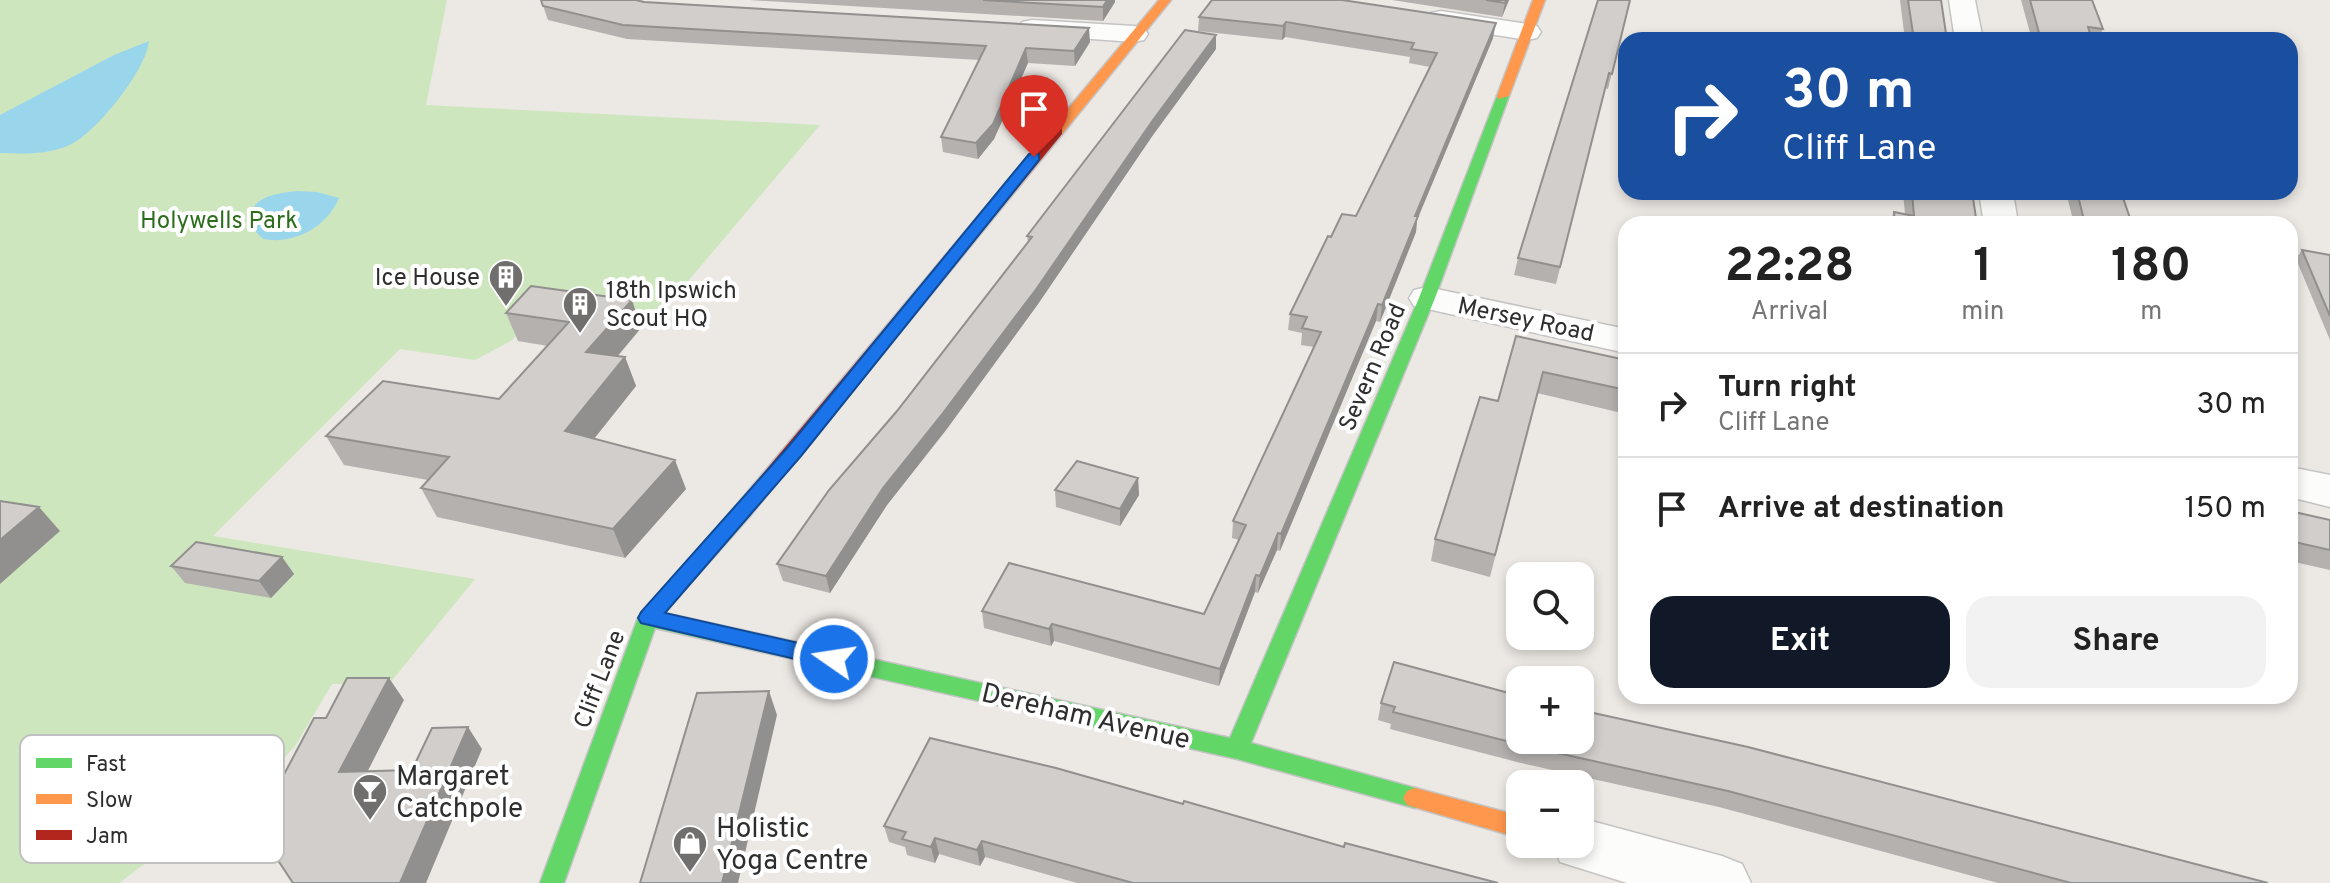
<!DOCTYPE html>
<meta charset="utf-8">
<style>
body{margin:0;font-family:Overpass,sans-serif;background:#f2f2f2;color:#222;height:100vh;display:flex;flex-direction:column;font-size:30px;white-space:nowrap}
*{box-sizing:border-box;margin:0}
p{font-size:26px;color:#767676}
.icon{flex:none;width:44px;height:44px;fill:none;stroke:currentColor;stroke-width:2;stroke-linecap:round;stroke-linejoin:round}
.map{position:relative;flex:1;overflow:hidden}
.panel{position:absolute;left:1618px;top:216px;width:680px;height:488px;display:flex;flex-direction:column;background:#fff;border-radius:24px;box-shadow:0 4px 12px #0003}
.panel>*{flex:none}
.hud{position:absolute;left:1618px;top:32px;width:680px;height:168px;border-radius:24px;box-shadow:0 4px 12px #0003;background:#1a4fa0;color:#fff;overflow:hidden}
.controls{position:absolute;left:1506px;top:562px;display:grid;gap:16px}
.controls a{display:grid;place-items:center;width:88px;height:88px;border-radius:16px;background:#fff;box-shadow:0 4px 12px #0003;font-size:40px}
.pin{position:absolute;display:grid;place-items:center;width:68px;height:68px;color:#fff;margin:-82px -34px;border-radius:50% 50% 50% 0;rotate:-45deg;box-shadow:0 0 8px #0007}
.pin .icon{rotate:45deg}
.me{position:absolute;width:88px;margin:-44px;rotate:283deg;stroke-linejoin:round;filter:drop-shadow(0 0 6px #0008)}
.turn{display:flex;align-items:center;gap:28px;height:168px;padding:0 32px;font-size:36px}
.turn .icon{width:104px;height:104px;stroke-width:2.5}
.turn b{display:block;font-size:56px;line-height:68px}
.eta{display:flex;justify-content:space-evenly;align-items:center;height:136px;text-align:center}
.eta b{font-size:48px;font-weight:700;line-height:56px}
.action{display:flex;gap:16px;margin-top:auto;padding:16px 32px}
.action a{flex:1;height:92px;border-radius:24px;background:#111827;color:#fff;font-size:32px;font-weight:700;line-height:92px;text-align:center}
.action a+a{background:#f2f2f2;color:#222}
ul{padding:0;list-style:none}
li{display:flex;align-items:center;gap:24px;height:104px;padding:0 32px;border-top:2px solid #e0e0e0}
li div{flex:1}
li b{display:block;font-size:30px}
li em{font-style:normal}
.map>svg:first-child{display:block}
</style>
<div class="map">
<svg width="2330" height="883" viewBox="0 0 2330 883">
<rect width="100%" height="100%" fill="#ece8e4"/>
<!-- green -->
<path fill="#cee6be" d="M0,0H447L426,105L820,125L651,325L540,311L511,341L475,360L400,349L213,536L475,579L389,684H332L295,746L244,802L182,836L119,883H0Z"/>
<!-- water -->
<path fill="#99d6ec" d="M149,41C146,70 100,127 75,142C54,155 24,154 0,153V115L114,55Z
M297,191L317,192L339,198C327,227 294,245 263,239L247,223C252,196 273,194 297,191Z"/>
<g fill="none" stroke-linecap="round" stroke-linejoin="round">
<!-- street casing -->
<g stroke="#c5c4c5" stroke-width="3">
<path id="street" d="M1949,0H1975L1983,40H1955Z
M1441,11L1527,24L1537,26L1541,32L1537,38L1527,40L1431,25L1427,19L1431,13Z
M1032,20L1134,26L1144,28L1148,34L1144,40L1134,42L1022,34L1018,28L1022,22Z
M1979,192H2013L2018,224H1984Z
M1427,287L1626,329V353L1414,306L1409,298L1414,290Z
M2290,467L2330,475V507L2290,497Z
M1580,818L1722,856L1742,864L1751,883H1627L1560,862L1552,844H1580Z"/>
</g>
<!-- fast casing -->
<g stroke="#c5c4c5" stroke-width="3">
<path id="fast" d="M1503,92L1509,96L1435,298L1251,743L1415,788L1423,791L1427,798L1423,805L1415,808L1237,759L655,628L564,883H540L638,618L735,507H749L752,512L749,517L664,613L1230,738L1419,298L1497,96Z"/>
</g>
<!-- slow casing -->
<g stroke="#c5c4c5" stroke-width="3">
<path id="slow" d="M1159,0H1171L1062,134H1052V128Z
M1533,0H1545L1509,96L1498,99L1497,96Z
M1415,788L1520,816V838L1407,805L1403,798L1407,791Z"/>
</g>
<!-- jam casing -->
<g stroke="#c5c4c5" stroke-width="3">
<path id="jam" d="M1057,127L1062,128V134L749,517H735L732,512L735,507L1052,128Z"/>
</g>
<!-- street -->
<use href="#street" fill="#fcfcfb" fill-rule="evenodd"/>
<!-- fast -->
<use href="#fast" fill="#63d668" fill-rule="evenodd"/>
<!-- slow -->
<use href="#slow" fill="#ff974d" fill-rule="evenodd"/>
<!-- jam -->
<use href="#jam" fill="#b3261e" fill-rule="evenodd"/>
</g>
<!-- wall -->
<path fill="#b4b1af" d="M541,0L644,2L1090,42L1075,66L1028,63L994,139L978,159L943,152L941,137L979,60L627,39L548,20Z
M749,0H1115V2L1103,21Z
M1392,0H1509L1502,17Z
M1630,0L1608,89L1605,88L1556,284L1514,275L1518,258Z
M1900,0H1941L1947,40H1905Z
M2021,0H2092L2103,29L2097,40H2032Z
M1199,17L1493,38L1417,220L1416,232L1380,322L1376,321L1280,551L1277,550L1258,593L1255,592L1219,686L1054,641L1051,646L984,628L982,611L1204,614L1239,540L1232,538L1233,521L1314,347L1301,345L1302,333L1288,330L1290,314L1331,237L1356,216L1430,67L1409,63L1410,57L1285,37L1282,40L1198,31Z
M1216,49L1153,135L1038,304L946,430L887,505L830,593L783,581L777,564L1028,242L1027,236Z
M1903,192H1972L1977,224H1889L1894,212L1905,214Z
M2066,192H2121L2132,224H2074Z
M2302,250L2330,255V340L2296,259Z
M506,313L641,328L618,356L625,357L636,386L594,439L686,489L625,558L437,517L421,488L428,480L344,465L326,436L499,399L548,346L518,341Z
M1516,336L1626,360V414L1537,393L1490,577L1431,561L1435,539L1498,401Z
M1138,478L1139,495L1120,526L1056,507L1055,490Z
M2290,511L2330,520V570L2290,561Z
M282,557L294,574L271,598L185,583L171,566Z
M1520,696L2268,883H1998L1719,807L1521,763L1390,729L1391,724L1378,720L1381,703Z
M1183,804L1344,847L1498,883H1077L985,857L980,866L939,854L935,863L907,855L905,847L889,842L884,826Z"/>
<!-- shaded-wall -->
<path fill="#92908e" d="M1107,0H1115V2L1103,21V7Z
M1506,0H1509L1502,17L1505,3Z
M1286,22L1285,37L1282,40L1283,26Z
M1496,23L1493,38L1417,220L1416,232L1380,322L1382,305L1415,216Z
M1089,28L1090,42L1075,66L1074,51Z
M1216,35V49L1153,135L1038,304L946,430L887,505L830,593L826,576L883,488Z
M1026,48L1028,63L994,139L978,159L976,143Z
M632,300L641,328L597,380L586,352Z
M1378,304L1376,321L1280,551L1281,534Z
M625,357L636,386L577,460L565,431Z
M675,460L686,489L625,558L613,529Z
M1138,478L1139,495L1120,526V509Z
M39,507L60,531L0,584V540Z
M1278,533L1277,550L1258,593L1260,576Z
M282,557L294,574L271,598L259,581Z
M1256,575L1255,592L1219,686L1220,669Z
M1052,624L1054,641L1051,646L1049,629Z
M389,678L404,700L356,794L339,772Z
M769,691L777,715L738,883H722Z
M468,727L482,749L426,883H400Z
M935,838L939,854L935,863L931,847Z
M982,841L985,857L980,866L977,850Z"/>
<!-- building -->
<path fill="#d1cecb" stroke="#92908e" stroke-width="2" d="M541,0H636L644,2L1089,28L1074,51L1026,48L993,124L976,143L941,137L986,46L623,25L543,6Z
M983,0H1107L1103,7Z
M1212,0H1342L1496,23L1415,216H1418L1382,305L1378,304L1281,534L1278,533L1260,576L1256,575L1220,669L1052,624L1049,629L982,611L1009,563L1204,614L1246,525L1233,521L1321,332L1302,328L1307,317L1290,314L1328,236L1331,237L1342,214L1356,216L1437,53L1411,49L1414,43L1286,22L1283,26L1199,17Z
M1486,0H1506L1505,3Z
M1598,0H1630L1612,74L1609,73L1560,267L1518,258Z
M1908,0H1941L1947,40H1914Z
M2030,0H2092L2103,29L2088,27L2092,40H2041Z
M1185,30L1216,35L1153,120L1037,288L943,413L883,488L826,576L777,564L829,490L897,411L1032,237L1027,236Z
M1912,192H1972L1977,224H1895L1894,212L1914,216Z
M2077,192H2121L2132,224H2085Z
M2302,250L2330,255V316Z
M531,286L632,300L586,352L625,357L565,431L675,460L613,529L421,488L449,457L326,436L383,381L499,399L569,322L506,313Z
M1516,336L1626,360V390L1543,372L1495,555L1435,539L1480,397L1498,401Z
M1077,461L1138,478L1120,509L1055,490Z
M0,501L39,507L0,540Z
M2290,511L2330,520V550L2290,541Z
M196,542L282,557L259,581L171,566Z
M1394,662L1520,696V740H1580V710L1748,747L2268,883H2071L1728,791L1526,746L1393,712L1395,707L1381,703Z
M347,678H389L339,772L412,770L432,728L468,727L400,883H293L256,827L314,718H326Z
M769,691L722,883H640L697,693Z
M930,738L1056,768L1183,804L1184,801L1344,847L1345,843L1498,883H1133L982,841L977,850L935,838L931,847L902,839L906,832L884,826Z"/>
<!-- route -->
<path fill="#1a73e8" stroke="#114b97" stroke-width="2" d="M1034,153L1039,154V160L801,456L665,613L834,651L842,653L845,659L842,665L834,668L641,623L638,618L641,612L788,447L1029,154Z"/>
<!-- icons -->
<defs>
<g id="building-pin" transform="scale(1.8)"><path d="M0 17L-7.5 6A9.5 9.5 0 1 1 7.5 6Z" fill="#706f6e" stroke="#fff"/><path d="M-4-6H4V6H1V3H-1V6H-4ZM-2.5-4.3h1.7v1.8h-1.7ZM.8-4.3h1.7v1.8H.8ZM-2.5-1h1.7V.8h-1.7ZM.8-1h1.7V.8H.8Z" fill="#fff"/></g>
<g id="bar-pin" transform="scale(1.8)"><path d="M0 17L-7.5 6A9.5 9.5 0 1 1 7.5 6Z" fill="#706f6e" stroke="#fff"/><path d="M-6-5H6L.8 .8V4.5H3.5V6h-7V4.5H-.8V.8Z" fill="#fff"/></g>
<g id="shop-pin" transform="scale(1.8)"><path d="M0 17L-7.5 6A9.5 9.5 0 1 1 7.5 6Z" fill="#706f6e" stroke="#fff"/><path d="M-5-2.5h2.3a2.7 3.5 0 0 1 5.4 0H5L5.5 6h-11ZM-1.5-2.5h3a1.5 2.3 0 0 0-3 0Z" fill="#fff"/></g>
</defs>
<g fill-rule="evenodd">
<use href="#building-pin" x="506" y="277"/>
<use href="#building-pin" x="580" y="304"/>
<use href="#bar-pin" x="370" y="791"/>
<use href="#shop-pin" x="690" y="843"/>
</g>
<g text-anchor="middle" stroke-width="8" stroke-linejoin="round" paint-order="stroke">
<!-- park labels -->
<g font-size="24" fill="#2c6e1b" stroke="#fff">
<text x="219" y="228">Holywells Park</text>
</g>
<!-- poi labels -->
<g font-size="24" fill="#2e2e2e" stroke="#fff" text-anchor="end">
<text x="480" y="285">Ice House</text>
<text x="606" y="298" text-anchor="start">18th Ipswich<tspan x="606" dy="28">Scout HQ</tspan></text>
</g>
<!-- street labels -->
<g font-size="24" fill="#2e2e2e" stroke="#fff">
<text transform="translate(1526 319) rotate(12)" y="8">Mersey Road</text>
<text transform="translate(1372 367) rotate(-67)" y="8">Severn Road</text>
<text transform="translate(599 679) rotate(-69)" y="8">Cliff Lane</text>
</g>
<!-- near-street labels -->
<g font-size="28" fill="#2e2e2e" stroke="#fff">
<text transform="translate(1086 715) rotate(13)" y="10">Dereham Avenue</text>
</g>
<!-- near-poi labels -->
<g font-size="28" fill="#2e2e2e" stroke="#fff" text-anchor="start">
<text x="396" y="785">Margaret<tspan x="396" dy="32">Catchpole</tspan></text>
<text x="716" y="837">Holistic<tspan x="716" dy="32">Yoga Centre</tspan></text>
</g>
</g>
<!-- legend -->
<rect x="20" y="735" width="264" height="128" rx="12" fill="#fff" stroke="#c0c0c0" stroke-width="2"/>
<rect x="36" y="758" width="36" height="10" fill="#63d668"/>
<rect x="36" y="794" width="36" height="10" fill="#ff974d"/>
<rect x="36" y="830" width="36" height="10" fill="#b3261e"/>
<g font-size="22" fill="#2e2e2e">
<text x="86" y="771">Fast</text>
<text x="86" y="807">Slow</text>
<text x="86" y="843">Jam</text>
</g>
</svg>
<div class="controls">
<a><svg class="icon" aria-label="search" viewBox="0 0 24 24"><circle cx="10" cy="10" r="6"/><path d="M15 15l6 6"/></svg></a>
<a>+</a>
<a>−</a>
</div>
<div class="pin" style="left:1034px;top:157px;background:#d93025"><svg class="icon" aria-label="arrive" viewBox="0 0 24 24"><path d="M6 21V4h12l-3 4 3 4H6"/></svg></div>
<svg class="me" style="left:834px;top:659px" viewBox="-20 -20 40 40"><circle r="17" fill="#1a73e8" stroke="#fff" stroke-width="3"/><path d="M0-11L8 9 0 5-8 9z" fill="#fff"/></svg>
<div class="hud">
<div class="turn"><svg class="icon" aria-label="right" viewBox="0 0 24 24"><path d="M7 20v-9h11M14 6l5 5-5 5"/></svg><div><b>30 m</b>Cliff Lane</div></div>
</div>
<section class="panel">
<div class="eta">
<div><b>22:28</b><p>Arrival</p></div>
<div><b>1</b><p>min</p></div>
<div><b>180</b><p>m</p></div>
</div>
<ul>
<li><svg class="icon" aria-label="right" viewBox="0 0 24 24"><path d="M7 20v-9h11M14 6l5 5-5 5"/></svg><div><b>Turn right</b><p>Cliff Lane</p></div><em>30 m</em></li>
<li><svg class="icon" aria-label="arrive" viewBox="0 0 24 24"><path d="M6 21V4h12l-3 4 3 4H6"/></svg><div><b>Arrive at destination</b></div><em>150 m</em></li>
</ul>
<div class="action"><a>Exit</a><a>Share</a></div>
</section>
</div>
